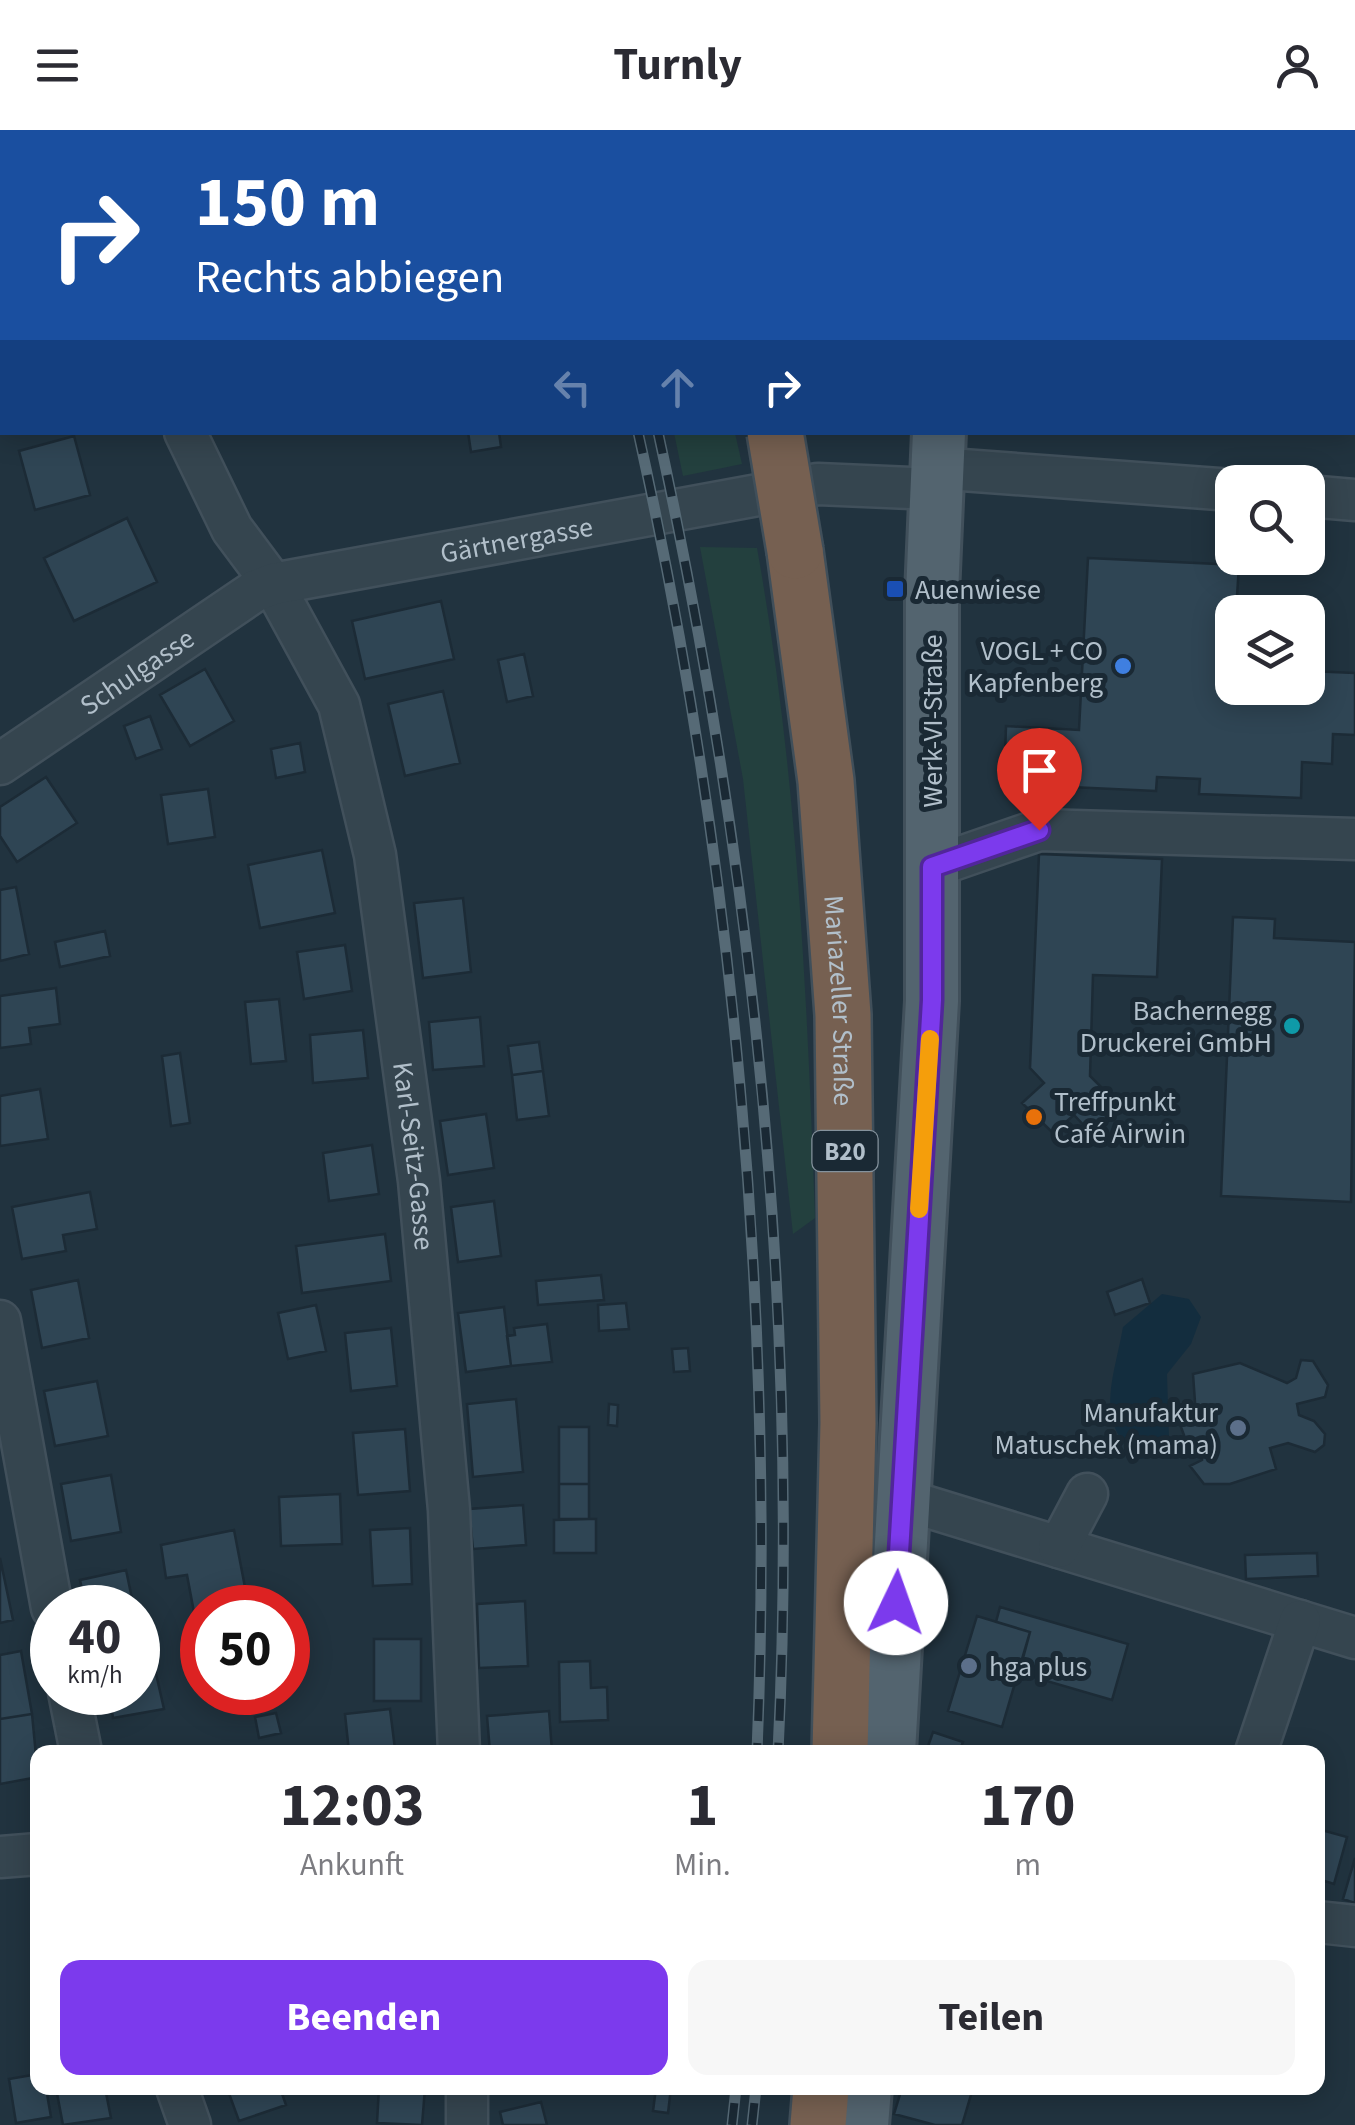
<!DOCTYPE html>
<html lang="de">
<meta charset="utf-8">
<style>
body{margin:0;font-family:"Source Sans 3",sans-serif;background:#f7f7f7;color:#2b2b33;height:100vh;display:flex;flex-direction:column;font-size:38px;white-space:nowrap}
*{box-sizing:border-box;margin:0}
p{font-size:32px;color:#7c7c81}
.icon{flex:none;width:55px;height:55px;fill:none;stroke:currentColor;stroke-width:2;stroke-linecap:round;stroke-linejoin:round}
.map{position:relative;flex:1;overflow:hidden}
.panel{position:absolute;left:30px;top:1615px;width:1295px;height:350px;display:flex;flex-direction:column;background:#fff;border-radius:20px;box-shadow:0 5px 25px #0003}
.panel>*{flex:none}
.hud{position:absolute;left:0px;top:0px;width:1355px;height:305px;box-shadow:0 5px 25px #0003;background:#1a4fa0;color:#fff;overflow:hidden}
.fabs{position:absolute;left:1215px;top:335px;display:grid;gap:20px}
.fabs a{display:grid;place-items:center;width:110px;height:110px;border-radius:20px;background:#fff;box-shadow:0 5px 25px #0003;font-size:50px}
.speed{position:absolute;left:30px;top:1455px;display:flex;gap:20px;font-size:50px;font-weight:700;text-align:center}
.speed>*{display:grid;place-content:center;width:130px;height:130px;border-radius:50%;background:#fff;box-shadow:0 5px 25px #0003;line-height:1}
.speed small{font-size:25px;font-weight:400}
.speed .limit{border:15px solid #d22;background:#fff;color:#111}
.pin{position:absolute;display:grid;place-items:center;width:85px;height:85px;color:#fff;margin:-102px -42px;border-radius:50% 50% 50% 0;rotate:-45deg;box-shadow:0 0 10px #0007}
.pin .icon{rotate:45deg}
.me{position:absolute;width:110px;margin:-55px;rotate:3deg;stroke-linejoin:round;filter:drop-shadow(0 0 8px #0008)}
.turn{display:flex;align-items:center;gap:35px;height:210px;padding:0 30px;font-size:45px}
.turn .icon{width:130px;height:130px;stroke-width:2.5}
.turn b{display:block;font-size:70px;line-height:85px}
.lanes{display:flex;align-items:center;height:95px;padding:0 30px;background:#0003;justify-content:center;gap:50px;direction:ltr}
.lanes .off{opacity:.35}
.eta{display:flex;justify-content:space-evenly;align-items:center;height:170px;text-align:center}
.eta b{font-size:60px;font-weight:700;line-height:70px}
.button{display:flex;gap:20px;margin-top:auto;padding:20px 30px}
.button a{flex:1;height:115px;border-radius:20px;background:#7c3aed;color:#fff;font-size:40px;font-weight:700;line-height:115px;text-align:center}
.button a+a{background:#f7f7f7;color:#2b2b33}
header{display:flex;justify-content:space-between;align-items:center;height:130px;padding:0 30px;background:#fff;font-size:45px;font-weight:700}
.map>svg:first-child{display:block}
</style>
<header><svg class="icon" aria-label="menu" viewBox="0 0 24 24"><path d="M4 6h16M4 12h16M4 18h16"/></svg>Turnly<svg class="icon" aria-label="person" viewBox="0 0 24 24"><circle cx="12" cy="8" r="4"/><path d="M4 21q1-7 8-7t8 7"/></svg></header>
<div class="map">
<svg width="1355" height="1995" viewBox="0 0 1355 1995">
<rect width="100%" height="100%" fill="#21333f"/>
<!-- green -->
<path fill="#23403e" d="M674,303H735L742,334L683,346Z
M700,417L757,418C797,640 807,863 815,1088L793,1104L743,649Z"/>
<!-- water -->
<path fill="#132d3e" d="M1162,1164L1189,1169L1201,1187L1191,1214L1167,1244L1169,1310L1142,1329C1092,1295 1114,1249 1123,1197Z"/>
<!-- building -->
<path fill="#2f4554" stroke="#1c2b36" stroke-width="2.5" d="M804,0H919L803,2Z
M468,302H499L501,317L471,322Z
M74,306L90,365L35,380L19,321Z
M127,388L157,452L74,491L44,428Z
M1088,428L1239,435L1236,482H1232V558H1308V541L1355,543V605L1333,604L1332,634L1302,632L1301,668L1199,664L1200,649L1157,647L1156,661L1004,654L1006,596L1079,600Z
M441,471L454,529L365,549L352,491Z
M524,524L533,566L507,572L498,530Z
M205,539L234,591L190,616L160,565Z
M443,561L460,633L405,646L388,574Z
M150,586L162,619L136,629L124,596Z
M300,613L305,642L276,648L271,619Z
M46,647L77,693L17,732L0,706V677Z
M208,659L215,707L168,714L161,665Z
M322,720L335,783L260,798L248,735Z
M1039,724L1162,729L1157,847L1093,845L1090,946L1123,979L1092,1004L1074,985L1053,1003L1022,973L1044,953L1030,938Z
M16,757L29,824L0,831V760Z
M463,768L471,842L423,848L414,773Z
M1233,787L1275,789L1274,808L1355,812L1351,1072L1221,1066Z
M105,801L110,826L60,837L55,812Z
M345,815L352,861L304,869L297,822Z
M56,858L60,894L29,898L31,914L0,918V866Z
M279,869L286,931L251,934L245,872Z
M480,887L484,936L433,940L429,892Z
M363,900L368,948L313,953L310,905Z
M539,912L543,941L512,945L508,916Z
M180,923L190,993L171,996L162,926Z
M543,941L549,986L517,990L512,945Z
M40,959L48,1009L0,1016V966Z
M486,984L494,1038L448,1045L440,991Z
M372,1015L379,1064L329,1071L323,1023Z
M90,1062L97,1099L63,1105L66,1121L22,1129L12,1077Z
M494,1071L501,1126L458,1132L451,1077Z
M385,1104L391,1151L302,1163L296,1116Z
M601,1145L604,1170L538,1175L536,1151Z
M1142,1149L1150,1173L1115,1185L1107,1162Z
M78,1150L89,1208L42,1218L31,1160Z
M626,1173L629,1199L599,1201L598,1175Z
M316,1175L326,1221L288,1229L278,1183Z
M504,1177L511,1236L466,1242L458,1183Z
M547,1194L552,1232L511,1236L507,1206L515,1205L514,1198Z
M391,1198L397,1256L351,1261L345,1203Z
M688,1218L690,1241L674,1242L672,1219Z
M1301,1230L1313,1231L1328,1255L1325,1267L1297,1274L1299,1285L1314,1291L1325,1304L1324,1315L1315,1322L1288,1313L1270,1318L1276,1339L1230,1354H1204L1190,1336L1202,1330V1313L1188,1316L1178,1289L1196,1286L1193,1244L1240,1233L1287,1253L1296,1248Z
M97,1251L108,1306L55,1316L44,1261Z
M516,1269L523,1342L473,1347L467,1274Z
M609,1274L618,1275L617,1296L608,1295Z
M559,1297H589V1354H559Z
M405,1299L410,1361L358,1365L353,1303Z
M111,1345L121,1402L71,1411L61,1354Z
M559,1354H589V1389H559Z
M340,1364L342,1414L281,1416L279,1367Z
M523,1375L526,1415L473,1419L469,1379Z
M589,1389H596V1423H554V1390Z
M410,1398L412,1454L373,1456L370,1400Z
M234,1400L249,1478H202V1492L196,1493L187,1445L166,1448L161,1415Z
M1317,1423L1318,1446L1246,1449L1245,1425Z
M0,1428L13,1490L0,1493Z
M126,1440L134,1478H86L80,1450Z
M525,1471L528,1536L479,1538L477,1474Z
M1000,1477L1128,1514L1112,1570L1019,1543L1030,1502L996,1492Z
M977,1486L1030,1502L1002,1597L948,1581Z
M374,1509H421V1571H374Z
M21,1521L32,1584L0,1589V1525Z
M152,1526L164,1579L113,1588L109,1562H138V1529Z
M590,1531L591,1558L607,1557L608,1590L560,1592L559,1532Z
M390,1579L395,1619L349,1622L345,1584Z
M549,1581L552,1622H490L487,1586Z
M276,1583L281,1603L259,1608L255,1587Z
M32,1584L38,1647L0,1654V1589Z
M933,1602L963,1612L959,1622H926Z
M1318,1699L1347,1707L1334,1754L1318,1749Z
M1355,1728V1773L1343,1769Z
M38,1944V1958H46L51,1987L16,1993L9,1949Z
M56,1958H105L111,1988L63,1995Z
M227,1958H280L286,1975L239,1991Z
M379,1958H425L422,1995L377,1993Z
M656,1958H671L668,1983L653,1981Z
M902,1958H973L962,1995H935L894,1984Z
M541,1972L547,1995H503L500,1982Z"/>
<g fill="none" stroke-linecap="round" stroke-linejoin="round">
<!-- minor casing -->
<g stroke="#41505b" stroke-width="45">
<g id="minor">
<path d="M53,0V2"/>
<path d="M1354,0L1355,11"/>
<path id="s1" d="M185,302L232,399L273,454L339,575L375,725L419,1051L449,1380L459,1622"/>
<path d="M935,338L1232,360"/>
<path d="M1308,366L1355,370"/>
<path id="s2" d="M0,634L255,461L273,454L818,354L934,359"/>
<path d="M932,737L1039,700L1355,709"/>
<path d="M0,1191L52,1478"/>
<path d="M902,1369L1355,1508"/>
<path d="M1059,1417L1087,1364"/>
<path d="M69,1562L81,1622"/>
<path d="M1256,1622L1300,1491"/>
<path d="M0,1727L38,1724"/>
<path d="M1318,1792L1355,1796"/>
<path d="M177,1958L190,1995"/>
<path d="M467,1958V1995"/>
</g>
</g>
<!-- major casing -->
<g stroke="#41505b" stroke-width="58">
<path id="major" d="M979,2V0
M889,1622L932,871V464L939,302
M862,1995L865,1958"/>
</g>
<!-- highway casing -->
<g stroke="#404f5a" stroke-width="60">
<g id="highway">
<path d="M712,0L713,2"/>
<path id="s3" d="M795,421L826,651L843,885L848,1293L840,1622"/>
<path d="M818,1995L821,1958"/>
</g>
</g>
<!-- minor -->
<use href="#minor" stroke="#35454f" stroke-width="40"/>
<!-- major -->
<use href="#major" stroke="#53646f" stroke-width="52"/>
<!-- highway -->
<use href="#highway" stroke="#766051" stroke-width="55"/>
<!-- rail casing -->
<g stroke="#566a76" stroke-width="11">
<path id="rail" d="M563,0L564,2
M585,0V2
M638,302C734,732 775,1183 757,1622
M658,302C752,733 800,1181 778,1622
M732,1995L736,1958
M752,1995L756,1958"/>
</g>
<!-- rail -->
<use href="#rail" stroke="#1a2934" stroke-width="8" stroke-dasharray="22" stroke-linecap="butt"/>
<!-- highway-bridge casing -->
<g stroke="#404f5a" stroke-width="60" stroke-linecap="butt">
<path id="highway-bridge" d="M775,302L795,421"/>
</g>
<!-- highway-bridge -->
<use href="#highway-bridge" stroke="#766051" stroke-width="55"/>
</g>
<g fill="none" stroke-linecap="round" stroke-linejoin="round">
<!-- route casing -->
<g stroke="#51269a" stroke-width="25">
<path id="route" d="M896,1473L932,870V737L1039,700"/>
</g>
<!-- route -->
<use href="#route" stroke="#7c3aed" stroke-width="18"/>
<!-- slow -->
<path stroke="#f59e0b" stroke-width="18" d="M919,1079L930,909"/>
</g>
<!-- markers -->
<rect fill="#1a4fb4" stroke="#1a2934" stroke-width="4" x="885" y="449" width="20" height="20" rx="5"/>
<circle fill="#3f7fe0" stroke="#1a2934" stroke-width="4" cx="1123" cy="536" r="10"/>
<circle fill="#0f9aa8" stroke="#1a2934" stroke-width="4" cx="1292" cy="896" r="10"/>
<circle fill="#e8710a" stroke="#1a2934" stroke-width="4" cx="1034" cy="987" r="10"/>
<g fill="#5c6f8a" stroke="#1a2934" stroke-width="4">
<circle cx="1238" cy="1298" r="10"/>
<circle cx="969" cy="1536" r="10"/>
</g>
<g text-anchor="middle" stroke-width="10" stroke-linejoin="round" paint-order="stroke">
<!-- shield labels -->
<rect fill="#1a2934" stroke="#84929d" stroke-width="2.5" x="812.5" y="1001" width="65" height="40" rx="8"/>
<g font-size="25" font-weight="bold" fill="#b1bfca">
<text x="845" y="1030">B20</text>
</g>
<!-- street labels -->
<g font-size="28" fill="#b1bfca" stroke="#1a2934">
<text dy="10" stroke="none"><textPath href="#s2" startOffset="575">Gärtnergasse</textPath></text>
<text dy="10" stroke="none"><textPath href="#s2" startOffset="165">Schulgasse</textPath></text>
<text transform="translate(932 591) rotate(-90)" y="10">Werk-VI-Straße</text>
<text dy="10" stroke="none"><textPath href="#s3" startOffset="452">Mariazeller Straße</textPath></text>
<text dy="10" stroke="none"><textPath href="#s1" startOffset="772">Karl-Seitz-Gasse</textPath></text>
</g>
<!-- poi labels -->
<g font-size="28" fill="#b1bfca" stroke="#1a2934" text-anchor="start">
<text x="915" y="469">Auenwiese</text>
<text x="1103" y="530" text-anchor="end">VOGL + CO<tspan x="1103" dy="32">Kapfenberg</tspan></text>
<text x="1272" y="890" text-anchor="end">Bachernegg<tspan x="1272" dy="32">Druckerei GmbH</tspan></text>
<text x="1054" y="981">Treffpunkt<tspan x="1054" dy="32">Café Airwin</tspan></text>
<text x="1218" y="1292" text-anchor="end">Manufaktur<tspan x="1218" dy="32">Matuschek (mama)</tspan></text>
<text x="989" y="1546">hga plus</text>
</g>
</g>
</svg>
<div class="fabs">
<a><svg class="icon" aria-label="search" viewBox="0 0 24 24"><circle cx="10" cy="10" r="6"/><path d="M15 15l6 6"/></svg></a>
<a><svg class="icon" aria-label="layers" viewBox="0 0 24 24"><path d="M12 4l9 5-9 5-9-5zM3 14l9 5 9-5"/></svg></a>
</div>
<div class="speed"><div>40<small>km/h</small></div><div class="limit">50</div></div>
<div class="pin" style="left:1039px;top:700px;background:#d93025"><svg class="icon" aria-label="arrive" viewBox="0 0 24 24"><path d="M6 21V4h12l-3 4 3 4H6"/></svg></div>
<svg class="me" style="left:896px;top:1473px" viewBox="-20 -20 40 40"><circle r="19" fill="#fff"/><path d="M0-13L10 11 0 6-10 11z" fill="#7c3aed"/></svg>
<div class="hud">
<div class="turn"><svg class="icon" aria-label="right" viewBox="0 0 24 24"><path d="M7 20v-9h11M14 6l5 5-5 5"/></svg><div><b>150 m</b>Rechts abbiegen</div></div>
<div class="lanes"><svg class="icon off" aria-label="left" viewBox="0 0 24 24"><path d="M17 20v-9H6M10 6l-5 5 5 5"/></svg><svg class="icon off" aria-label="ahead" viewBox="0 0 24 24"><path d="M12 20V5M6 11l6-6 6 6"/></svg><svg class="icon" aria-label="right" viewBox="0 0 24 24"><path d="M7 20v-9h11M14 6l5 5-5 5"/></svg></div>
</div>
<section class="panel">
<div class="eta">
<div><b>12:03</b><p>Ankunft</p></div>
<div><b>1</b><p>Min.</p></div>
<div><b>170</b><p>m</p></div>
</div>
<div class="button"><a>Beenden</a><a>Teilen</a></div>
</section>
</div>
